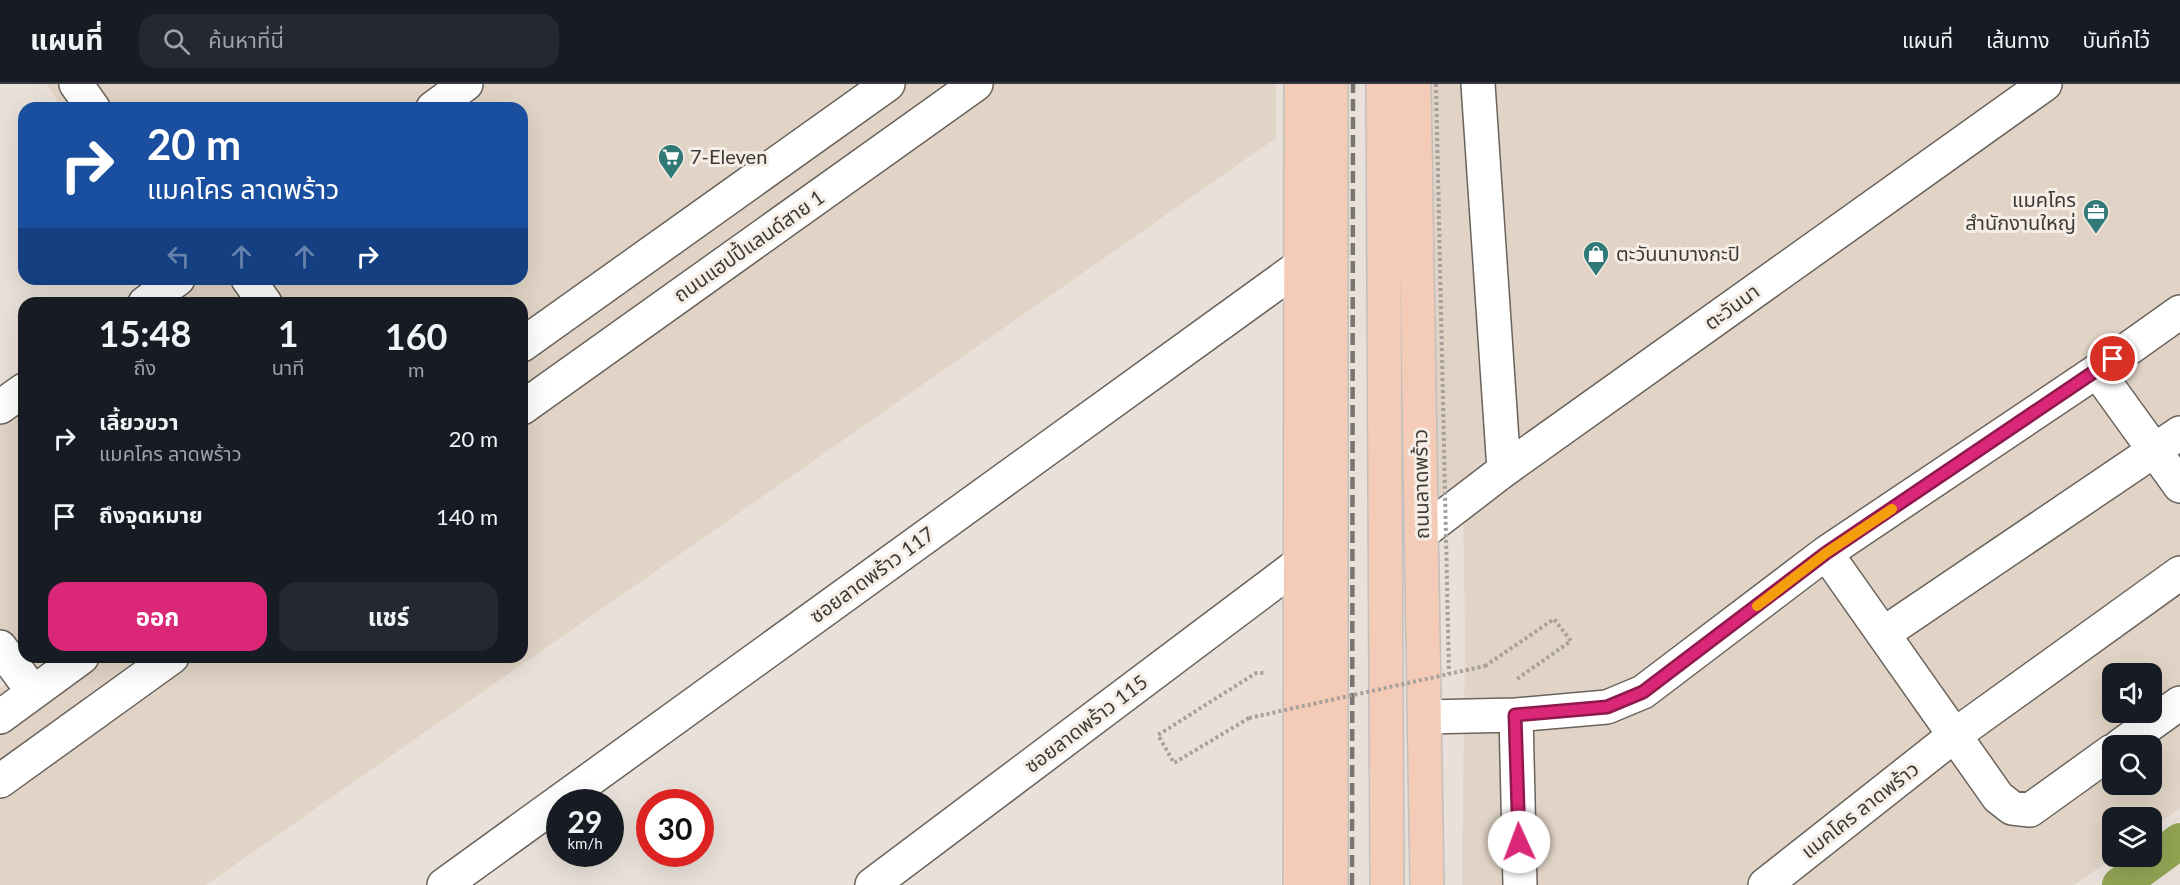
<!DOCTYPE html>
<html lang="th">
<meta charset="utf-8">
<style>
body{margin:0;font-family:Lato,"Noto Sans Thai",sans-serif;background:#242831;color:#f1f3f6;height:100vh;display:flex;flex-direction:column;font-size:22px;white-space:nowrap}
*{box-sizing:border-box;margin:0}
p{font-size:20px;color:#9ea1a6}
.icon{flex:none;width:33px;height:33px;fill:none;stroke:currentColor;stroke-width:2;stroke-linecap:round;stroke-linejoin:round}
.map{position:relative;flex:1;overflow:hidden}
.sheet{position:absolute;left:18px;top:213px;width:510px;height:366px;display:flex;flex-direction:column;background:#171b24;border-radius:18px;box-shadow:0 6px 24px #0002}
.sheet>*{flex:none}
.banner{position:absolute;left:18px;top:18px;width:510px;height:183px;border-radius:18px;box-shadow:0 6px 24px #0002;background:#1a4fa0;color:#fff;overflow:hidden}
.controls{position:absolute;left:2102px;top:579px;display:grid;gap:12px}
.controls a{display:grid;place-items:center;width:60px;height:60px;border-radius:12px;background:#171b24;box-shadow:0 6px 24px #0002;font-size:30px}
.speed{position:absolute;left:546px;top:705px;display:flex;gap:12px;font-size:30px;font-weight:700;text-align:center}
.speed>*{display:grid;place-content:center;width:78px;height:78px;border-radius:50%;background:#171b24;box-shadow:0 6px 24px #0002;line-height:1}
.speed small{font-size:15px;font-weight:400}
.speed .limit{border:9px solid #d22;background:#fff;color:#111}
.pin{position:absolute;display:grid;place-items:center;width:51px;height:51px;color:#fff;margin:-26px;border:3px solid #fff;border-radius:50%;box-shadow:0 2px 6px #0007}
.me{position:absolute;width:66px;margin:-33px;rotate:358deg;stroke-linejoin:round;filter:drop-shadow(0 0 4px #0008)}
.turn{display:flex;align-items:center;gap:21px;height:126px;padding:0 30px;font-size:27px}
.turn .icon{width:78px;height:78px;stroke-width:2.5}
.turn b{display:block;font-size:42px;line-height:51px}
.lanes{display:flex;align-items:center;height:57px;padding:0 30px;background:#0003;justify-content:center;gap:30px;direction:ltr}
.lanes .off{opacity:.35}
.eta{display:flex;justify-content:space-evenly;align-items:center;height:102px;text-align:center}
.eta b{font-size:36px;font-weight:700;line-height:42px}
.cta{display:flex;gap:12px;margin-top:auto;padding:12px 30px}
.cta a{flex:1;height:69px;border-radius:18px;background:#db2777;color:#fff;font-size:24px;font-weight:700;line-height:69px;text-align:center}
.cta a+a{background:#242831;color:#f1f3f6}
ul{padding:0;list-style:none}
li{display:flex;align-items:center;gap:18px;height:78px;padding:0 30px}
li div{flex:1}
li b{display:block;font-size:22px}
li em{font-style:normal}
header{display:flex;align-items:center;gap:36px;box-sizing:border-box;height:84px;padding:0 30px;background:#171b24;border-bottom:2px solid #363941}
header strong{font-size:28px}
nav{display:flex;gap:33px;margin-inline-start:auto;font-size:21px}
.search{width:420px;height:54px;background:#242831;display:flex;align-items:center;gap:15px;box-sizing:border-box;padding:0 21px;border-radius:18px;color:#9ea1a6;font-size:22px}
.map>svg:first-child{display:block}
</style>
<header>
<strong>แผนที่</strong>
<div class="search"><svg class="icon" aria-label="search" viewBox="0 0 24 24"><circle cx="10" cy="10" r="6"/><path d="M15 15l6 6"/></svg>ค้นหาที่นี่</div>
<nav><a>แผนที่</a><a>เส้นทาง</a><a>บันทึกไว้</a></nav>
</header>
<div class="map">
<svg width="2180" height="801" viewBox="0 0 2180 801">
<rect width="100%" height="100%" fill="#e9e1d9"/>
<!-- built -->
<path fill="#e1d4c6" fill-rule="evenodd" d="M46,0H1276V54L206,801H0V604L10,596L0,581V306L24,289V573H522V219H121L155,195H522V24H63Z
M1414,0H2180V724L2151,745V734H2112L2114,773L2074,801H1462L1465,553L1463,419L1422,449ZM2112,590H2151V628H2112ZM2112,662H2151V700H2112Z"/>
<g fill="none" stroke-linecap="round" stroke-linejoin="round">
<!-- canal -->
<path stroke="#92a354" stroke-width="36" d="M2120,801L2180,757"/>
<!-- minor casing -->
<g stroke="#6a635c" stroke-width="36">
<path id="minor" d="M76,0L93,24
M1478,0L1504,386
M433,24L466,0
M248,195L265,219
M145,219L178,195
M522,261L888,0
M2097,287L2180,402
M0,323L24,306
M522,324L976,0
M1422,449L1504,386L2045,0
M1826,469L1998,713L2012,724L2030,726L2112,667
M1883,550L2180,349
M0,563L33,608
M1516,631L1520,801
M0,633L82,573
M1425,633L1516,631L1607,623L1643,608L1826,469L2097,287L2180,228
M2120,662L2180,619
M0,697L172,573
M444,801L1300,182
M872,801L1300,479
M1765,801L1955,651L2180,489"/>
</g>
<!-- major casing -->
<g stroke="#c1c0bf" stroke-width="36">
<path id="major" d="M1331,0V801
M1383,0L1387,801
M1414,0L1427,801
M1300,801L1301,0"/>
</g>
<!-- path -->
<path stroke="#a7a19b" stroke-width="4" stroke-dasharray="3 3" stroke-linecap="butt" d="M1485,582L1554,535L1571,557L1517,595
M1249,634L1174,679L1158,651L1256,589H1266"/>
<!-- minor -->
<use href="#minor" stroke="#fff" stroke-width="33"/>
<!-- major -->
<use href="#major" stroke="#f4cbb6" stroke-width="33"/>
<!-- rail -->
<path stroke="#797570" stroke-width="4.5" stroke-dasharray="12 6" stroke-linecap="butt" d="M1352,801L1353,0"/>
<!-- path-bridge -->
<path stroke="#a7a19b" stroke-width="4" stroke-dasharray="3 3" stroke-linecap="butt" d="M1436,0L1449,590
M1249,634L1485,582"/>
</g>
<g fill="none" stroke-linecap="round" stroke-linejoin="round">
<!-- route casing -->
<g stroke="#8e194d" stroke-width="15">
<path id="route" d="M1519,758L1515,631L1607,623L1643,608L1826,469L2113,275"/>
</g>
<!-- route -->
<use href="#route" stroke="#db2777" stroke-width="10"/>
<!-- slow -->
<path stroke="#f59e0b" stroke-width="10" d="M1757,522L1826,469L1892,425"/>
</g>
<!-- icons -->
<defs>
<g id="supermarket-pin" transform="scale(1.35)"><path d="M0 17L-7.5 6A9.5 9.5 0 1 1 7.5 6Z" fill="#307976" stroke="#f6eee6"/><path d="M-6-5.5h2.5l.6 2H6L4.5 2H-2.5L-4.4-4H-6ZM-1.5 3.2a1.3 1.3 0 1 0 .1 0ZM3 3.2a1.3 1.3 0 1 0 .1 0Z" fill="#fff"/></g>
<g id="office-pin" transform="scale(1.35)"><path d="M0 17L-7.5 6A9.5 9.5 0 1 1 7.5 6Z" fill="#307976" stroke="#f6eee6"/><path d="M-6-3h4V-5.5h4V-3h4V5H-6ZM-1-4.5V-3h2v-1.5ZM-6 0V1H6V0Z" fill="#fff"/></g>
<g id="shop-pin" transform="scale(1.35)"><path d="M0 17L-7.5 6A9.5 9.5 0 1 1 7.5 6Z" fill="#307976" stroke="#f6eee6"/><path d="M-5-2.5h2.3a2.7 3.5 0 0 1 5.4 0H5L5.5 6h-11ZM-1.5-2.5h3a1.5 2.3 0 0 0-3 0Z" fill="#fff"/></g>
</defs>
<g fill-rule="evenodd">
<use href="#supermarket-pin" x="671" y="73"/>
<use href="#office-pin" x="2096" y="128"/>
<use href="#shop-pin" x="1596" y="170"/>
</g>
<g text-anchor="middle" stroke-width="6" stroke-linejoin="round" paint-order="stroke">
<!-- poi labels -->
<g font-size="20" fill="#3d3a37" stroke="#f6eee6" text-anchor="start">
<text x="690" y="80">7-Eleven</text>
<text x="2076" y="123" text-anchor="end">แมคโคร<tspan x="2076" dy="23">สำนักงานใหญ่</tspan></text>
<text x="1616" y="177">ตะวันนาบางกะปิ</text>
</g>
<!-- street labels -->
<g font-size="20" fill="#3d3a37" stroke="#f6eee6">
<text transform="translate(749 162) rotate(-35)" y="7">ถนนแฮปปี้แลนด์สาย 1</text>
<text transform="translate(1732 223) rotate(-36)" y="7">ตะวันนา</text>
<text transform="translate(1421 400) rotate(-91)" y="7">ถนนลาดพร้าว</text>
<text transform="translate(872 491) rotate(-36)" y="7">ซอยลาดพร้าว 117</text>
<text transform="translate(1086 640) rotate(-37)" y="7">ซอยลาดพร้าว 115</text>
<text transform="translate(1860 726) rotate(-38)" y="7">แมคโคร ลาดพร้าว</text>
</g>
</g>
</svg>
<div class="controls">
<a><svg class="icon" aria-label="sound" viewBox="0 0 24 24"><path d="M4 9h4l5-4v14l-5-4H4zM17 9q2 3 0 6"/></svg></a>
<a><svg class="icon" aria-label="search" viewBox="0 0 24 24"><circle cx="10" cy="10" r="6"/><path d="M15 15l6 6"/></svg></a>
<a><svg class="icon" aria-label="layers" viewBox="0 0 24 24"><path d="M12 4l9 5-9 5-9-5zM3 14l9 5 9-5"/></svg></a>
</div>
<div class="speed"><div>29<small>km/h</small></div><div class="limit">30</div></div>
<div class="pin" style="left:2113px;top:275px;background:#d93025"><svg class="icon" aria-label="arrive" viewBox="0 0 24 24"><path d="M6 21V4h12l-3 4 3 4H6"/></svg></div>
<svg class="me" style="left:1519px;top:758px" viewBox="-20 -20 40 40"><circle r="19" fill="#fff"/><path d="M0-13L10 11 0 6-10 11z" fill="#db2777"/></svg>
<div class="banner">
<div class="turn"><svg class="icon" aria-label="right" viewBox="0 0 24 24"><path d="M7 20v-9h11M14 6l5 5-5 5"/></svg><div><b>20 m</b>แมคโคร ลาดพร้าว</div></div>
<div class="lanes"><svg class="icon off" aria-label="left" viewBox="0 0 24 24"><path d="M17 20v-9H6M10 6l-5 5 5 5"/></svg><svg class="icon off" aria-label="ahead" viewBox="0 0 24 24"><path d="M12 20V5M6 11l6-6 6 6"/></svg><svg class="icon off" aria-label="ahead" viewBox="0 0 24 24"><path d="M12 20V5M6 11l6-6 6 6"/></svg><svg class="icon" aria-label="right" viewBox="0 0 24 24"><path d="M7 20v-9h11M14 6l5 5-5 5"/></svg></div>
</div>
<section class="sheet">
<div class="eta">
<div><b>15:48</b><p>ถึง</p></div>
<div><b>1</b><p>นาที</p></div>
<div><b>160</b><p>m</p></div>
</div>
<ul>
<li><svg class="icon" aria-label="right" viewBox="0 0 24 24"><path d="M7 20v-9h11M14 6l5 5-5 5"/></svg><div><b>เลี้ยวขวา</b><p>แมคโคร ลาดพร้าว</p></div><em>20 m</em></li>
<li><svg class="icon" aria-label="arrive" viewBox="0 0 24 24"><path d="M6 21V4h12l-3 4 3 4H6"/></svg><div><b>ถึงจุดหมาย</b></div><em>140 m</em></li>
</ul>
<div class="cta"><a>ออก</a><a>แชร์</a></div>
</section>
</div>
